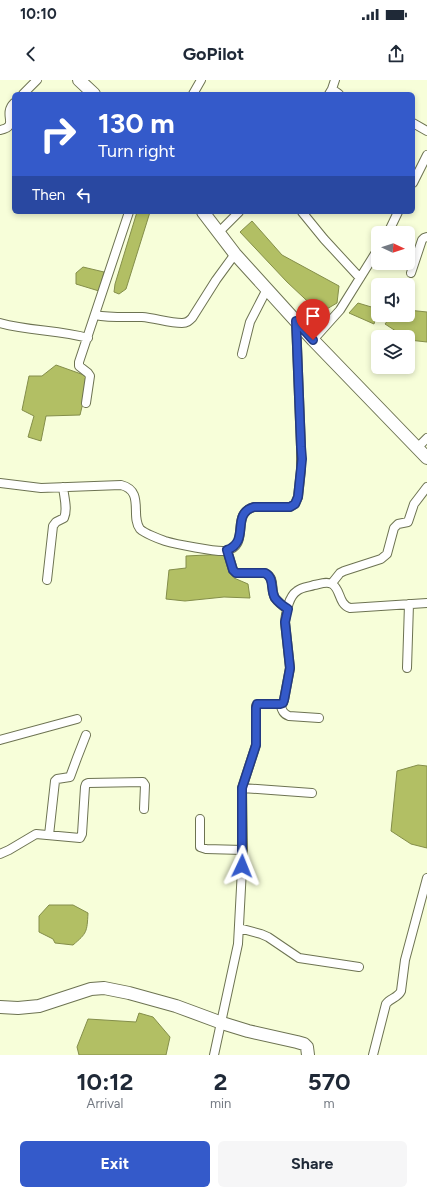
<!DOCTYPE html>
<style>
body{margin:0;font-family:Figtree,sans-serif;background:#f6f6f7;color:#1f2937;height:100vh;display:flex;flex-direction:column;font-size:15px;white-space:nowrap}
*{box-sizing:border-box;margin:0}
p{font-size:13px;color:#747a83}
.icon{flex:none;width:22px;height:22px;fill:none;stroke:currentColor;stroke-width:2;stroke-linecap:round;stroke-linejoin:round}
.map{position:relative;height:975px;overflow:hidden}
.panel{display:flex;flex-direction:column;background:#fff;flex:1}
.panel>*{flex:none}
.guide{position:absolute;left:12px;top:12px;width:403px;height:122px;border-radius:6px;box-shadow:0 2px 6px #0003;background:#345aca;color:#fff;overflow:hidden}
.needle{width:26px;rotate:94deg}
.tools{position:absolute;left:371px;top:146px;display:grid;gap:8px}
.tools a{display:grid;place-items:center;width:44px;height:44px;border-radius:6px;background:#fff;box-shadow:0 2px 6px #0003;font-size:20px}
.pin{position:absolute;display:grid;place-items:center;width:34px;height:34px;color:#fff;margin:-41px -17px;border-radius:50% 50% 50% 0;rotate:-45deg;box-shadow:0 0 4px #0007}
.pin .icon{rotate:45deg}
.me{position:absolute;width:44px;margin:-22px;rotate:2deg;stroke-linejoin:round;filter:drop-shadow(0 0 3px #0008)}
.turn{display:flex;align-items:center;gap:14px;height:84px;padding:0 20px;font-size:18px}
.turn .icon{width:52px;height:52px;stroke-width:2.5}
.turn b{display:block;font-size:28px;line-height:34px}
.then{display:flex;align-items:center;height:38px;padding:0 20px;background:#0003;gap:8px;font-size:15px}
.eta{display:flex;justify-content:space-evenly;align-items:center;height:68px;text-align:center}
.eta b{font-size:24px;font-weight:700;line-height:28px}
.action{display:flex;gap:8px;margin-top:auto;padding:8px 20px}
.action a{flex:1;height:46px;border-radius:6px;background:#345aca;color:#fff;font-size:16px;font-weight:700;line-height:46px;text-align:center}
.action a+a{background:#f6f6f7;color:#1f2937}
.status{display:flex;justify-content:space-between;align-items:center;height:28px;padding:0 20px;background:#fff;direction:ltr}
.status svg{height:11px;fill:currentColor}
header{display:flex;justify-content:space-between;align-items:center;height:52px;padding:0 20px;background:#fff;font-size:18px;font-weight:700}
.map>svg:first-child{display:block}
</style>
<div class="status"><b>10:10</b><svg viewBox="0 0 49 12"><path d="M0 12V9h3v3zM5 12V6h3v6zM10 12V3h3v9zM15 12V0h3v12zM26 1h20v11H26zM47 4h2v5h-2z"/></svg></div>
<header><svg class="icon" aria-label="back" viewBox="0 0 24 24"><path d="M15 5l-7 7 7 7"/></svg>GoPilot<svg class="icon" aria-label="share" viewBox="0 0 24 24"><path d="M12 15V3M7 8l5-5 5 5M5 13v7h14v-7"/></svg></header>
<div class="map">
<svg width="427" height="975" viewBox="0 0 427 975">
<rect width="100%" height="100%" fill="#f7fed9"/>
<!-- water -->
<path fill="#b2bf64" stroke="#848e4a" d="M137,132H150L126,209L119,214L114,212L115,204Z
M252,141L282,175L339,206L337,223L320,233L287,202L240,152Z
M83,187L104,192L99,211L76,204V193Z
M358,223L378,229L374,244L349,233Z
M408,230L427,232V262L409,260L408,259V257H405L385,244L392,235H408Z
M56,285L84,295L89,298L80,335L46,336L41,361L28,357L34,336L22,330L29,296H42Z
M227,474L234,498L248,504L250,518L224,517L185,521L166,519L169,490L186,488V476Z
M418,685L427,686V768L411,764L391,751L397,691Z
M49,825H73L88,833C87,852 87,853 73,865L55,863L53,859L39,852V836Z
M139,933L153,937L170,957L166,975H79L77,967L88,939L136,942Z"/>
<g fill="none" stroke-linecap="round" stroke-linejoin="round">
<!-- street casing -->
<g stroke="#6d7352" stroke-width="10">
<path id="street" d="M332,9L335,0
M23,14L37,0
M193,14L201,0
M329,14L332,9L339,14
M413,43L427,51
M0,50C20,46 2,35 14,23
M413,103L427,75
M302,132L324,159L360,198
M218,153L239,132
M388,153L398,132
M411,193L422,160L424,158L427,157
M95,235C111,238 126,237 142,237C155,238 169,243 182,243C187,243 189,241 192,238L216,200L235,174
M0,243C29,251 59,250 88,258
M313,260L340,230L378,169
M242,274L250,242L267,209
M86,323L90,296L88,293L79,286V282L129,132
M417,368L427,358
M0,403L41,408L121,405C145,411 130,436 140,449C144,453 159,459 165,461C175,464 216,472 225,471C252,466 229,434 254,427H290L295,424L298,417L301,390V367L296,241
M227,470L233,490L236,493H265C276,498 270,510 275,518C278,522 283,526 287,529
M47,500L53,446L56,442L64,438C68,429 64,417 63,407
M332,503L340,493L344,491L381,479L387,474L394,448L398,444L408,442L414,424L427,407
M407,588L409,524
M280,624C282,630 283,634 289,636L319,638
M0,660L77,639
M242,708L312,713
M200,739V767L206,769L243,770
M49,755L55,701L57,699L70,697L77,678L86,655
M0,774L9,770L36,754L80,758L82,754L85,707L86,704L88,703L143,702L145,705L144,729
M239,848L261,854L268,857L299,878L359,887
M214,975L238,864L243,770L242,708L256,665V626L259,624H280L283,623L284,620L290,588L285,542C286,533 288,517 297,511C302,507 309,507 314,505C320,504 327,501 332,504C341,509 338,524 350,528L427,523
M373,975L386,924C390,918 398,918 401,911L405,880L427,798"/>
</g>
<!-- secondary casing -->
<g stroke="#6d7352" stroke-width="14">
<path id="secondary" d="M79,0L94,14
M203,132L235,174L313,260L427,378
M0,927L18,928L39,926L91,909L104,908L129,913L176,926L222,943L248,951L297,962L304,964L307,967L308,975"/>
</g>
<!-- street -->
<use href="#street" stroke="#fff" stroke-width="8"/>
<!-- secondary -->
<use href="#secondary" stroke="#fff" stroke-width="12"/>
</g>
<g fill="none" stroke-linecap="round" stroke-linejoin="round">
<!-- route casing -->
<g stroke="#223a83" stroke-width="10">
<path id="route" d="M242,786V708L256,665V628L257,624H280L283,623L284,620L290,588L285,542L288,529C283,526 278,522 275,518C270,510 275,498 265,493H236L233,490L227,470C251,461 230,434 254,427H290L295,424L298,417L302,379L301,367L296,241L313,260"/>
</g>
<!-- route -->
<use href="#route" stroke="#345aca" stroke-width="7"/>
</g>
</svg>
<div class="tools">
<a><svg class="needle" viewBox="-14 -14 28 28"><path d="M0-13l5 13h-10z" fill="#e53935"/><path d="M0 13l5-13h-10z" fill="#747a83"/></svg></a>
<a><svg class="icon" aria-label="sound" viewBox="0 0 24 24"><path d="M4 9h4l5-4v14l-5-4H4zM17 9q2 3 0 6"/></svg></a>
<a><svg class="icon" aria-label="layers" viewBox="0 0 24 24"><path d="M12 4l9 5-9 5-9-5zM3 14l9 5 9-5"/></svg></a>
</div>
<div class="pin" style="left:313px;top:260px;background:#d93025"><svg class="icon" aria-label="arrive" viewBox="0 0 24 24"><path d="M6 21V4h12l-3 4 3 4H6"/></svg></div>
<svg class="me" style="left:242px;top:786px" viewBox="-20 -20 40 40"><path d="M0-17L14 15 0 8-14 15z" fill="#345aca" stroke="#fff" stroke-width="4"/></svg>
<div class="guide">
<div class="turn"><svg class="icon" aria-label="right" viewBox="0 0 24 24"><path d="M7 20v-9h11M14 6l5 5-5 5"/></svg><div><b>130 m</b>Turn right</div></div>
<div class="then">Then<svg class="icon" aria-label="left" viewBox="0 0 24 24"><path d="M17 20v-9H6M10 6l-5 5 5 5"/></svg></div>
</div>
</div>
<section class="panel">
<div class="eta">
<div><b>10:12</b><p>Arrival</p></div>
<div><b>2</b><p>min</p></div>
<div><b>570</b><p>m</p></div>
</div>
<div class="action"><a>Exit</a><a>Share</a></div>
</section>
